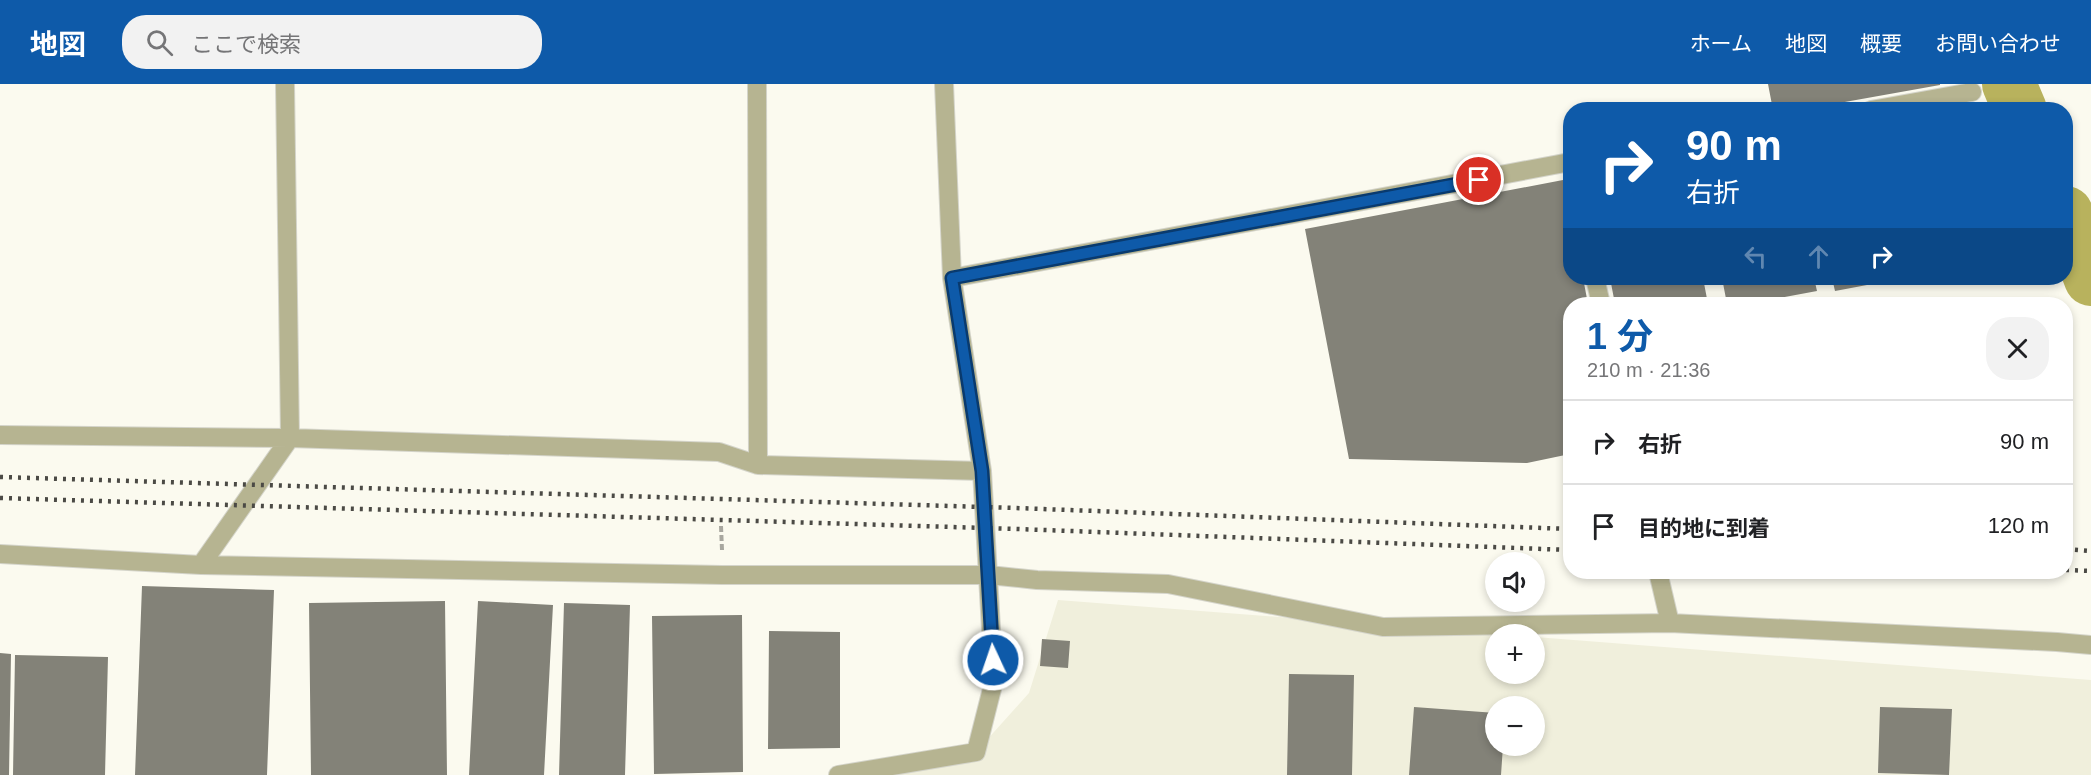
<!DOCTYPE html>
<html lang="ja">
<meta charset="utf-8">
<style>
body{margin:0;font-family:Arial,"Noto Sans JP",sans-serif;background:#f2f2f2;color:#202124;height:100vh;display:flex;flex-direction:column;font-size:22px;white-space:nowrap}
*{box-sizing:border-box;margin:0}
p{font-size:20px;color:#757577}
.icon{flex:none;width:33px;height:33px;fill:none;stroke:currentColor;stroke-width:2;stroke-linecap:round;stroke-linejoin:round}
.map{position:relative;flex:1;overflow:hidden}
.panel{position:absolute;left:1563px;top:213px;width:510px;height:282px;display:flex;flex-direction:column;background:#fff;border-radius:24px;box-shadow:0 3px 9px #0003}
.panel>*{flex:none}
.top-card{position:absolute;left:1563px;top:18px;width:510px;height:183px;border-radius:24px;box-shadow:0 3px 9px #0003;background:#0e5aa9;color:#fff;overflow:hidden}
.tools{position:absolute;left:1485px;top:468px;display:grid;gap:12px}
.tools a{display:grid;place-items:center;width:60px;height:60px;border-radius:50%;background:#fff;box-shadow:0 3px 9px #0003;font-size:30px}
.pin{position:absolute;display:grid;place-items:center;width:51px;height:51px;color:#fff;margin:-26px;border:3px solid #fff;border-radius:50%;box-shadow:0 2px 6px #0007}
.me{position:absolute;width:66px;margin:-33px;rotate:357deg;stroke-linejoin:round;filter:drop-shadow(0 0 4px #0008)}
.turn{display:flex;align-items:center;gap:21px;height:126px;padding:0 24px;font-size:27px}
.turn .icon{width:78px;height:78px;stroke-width:2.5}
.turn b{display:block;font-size:42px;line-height:51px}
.lanes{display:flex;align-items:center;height:57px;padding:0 24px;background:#0003;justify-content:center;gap:30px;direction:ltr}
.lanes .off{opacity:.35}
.round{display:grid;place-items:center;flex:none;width:63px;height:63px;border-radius:24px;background:#f2f2f2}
.head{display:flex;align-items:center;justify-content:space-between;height:102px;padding:0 24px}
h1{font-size:36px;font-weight:700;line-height:45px;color:#0e5aa9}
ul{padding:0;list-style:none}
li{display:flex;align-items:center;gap:18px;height:84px;padding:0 24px;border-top:2px solid #e0e0e0}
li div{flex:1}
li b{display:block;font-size:22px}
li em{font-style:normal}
header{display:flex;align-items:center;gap:36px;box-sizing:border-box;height:84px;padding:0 30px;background:#0e5aa9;color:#fff}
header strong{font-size:28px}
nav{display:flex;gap:33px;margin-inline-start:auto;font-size:21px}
.search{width:420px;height:54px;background:#f2f2f2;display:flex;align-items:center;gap:15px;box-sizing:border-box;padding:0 21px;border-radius:24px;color:#757577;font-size:22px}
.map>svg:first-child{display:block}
</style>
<header>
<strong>地図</strong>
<div class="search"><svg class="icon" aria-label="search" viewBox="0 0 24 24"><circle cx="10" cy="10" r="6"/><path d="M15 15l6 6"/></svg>ここで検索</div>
<nav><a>ホーム</a><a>地図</a><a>概要</a><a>お問い合わせ</a></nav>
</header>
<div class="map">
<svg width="2091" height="691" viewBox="0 0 2091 691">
<rect width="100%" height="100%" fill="#fbfaef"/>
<!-- built -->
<path fill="#f0efdc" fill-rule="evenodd" d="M1058,516L1500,550H1496V590H1534L1535,553L2091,596V691H829L976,668L1029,609ZM1496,622H1534V662H1496Z"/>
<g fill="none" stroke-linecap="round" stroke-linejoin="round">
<!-- river -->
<path stroke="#b8b25d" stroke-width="54" d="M2009,0L2020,26
M2066,129L2091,195"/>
</g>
<!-- building -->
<path fill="#838278" d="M1768,0H1940V1L1800,26H1773Z
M1563,96L1570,132V194H1583L1588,220H1570V370L1527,379L1349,375L1305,145Z
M1610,194H1703L1708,220H1615Z
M1722,194H1814L1817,207L1746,220H1727Z
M1832,194H1899V195L1835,207Z
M142,502L274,506L267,691H135Z
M445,517L447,691H311L309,519Z
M478,517L553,521L544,691H469Z
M564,519L630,521L625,691H559Z
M742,531L743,688L654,690L652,532Z
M769,547L840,548V664L768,665Z
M1042,555L1070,557L1068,584L1040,582Z
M0,569L11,570L9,691H0Z
M15,571L108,573L105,691H13Z
M1289,590L1354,591L1352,691H1287Z
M1414,623L1496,629V662H1503L1501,691H1409Z
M1880,623L1952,625L1949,691L1878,689Z"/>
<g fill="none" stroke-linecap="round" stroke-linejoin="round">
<!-- minor casing -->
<g stroke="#d4d4ca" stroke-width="20">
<path id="minor" d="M757,0L758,381
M1871,26L1972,8
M952,194L1570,78
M1595,194L1601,220
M0,351L290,354L719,368L758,381L982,387
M0,470L201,481L722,491H989L1037,496L1168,500L1383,543L1670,539L2057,558L2091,561
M201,481L290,354L285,0
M1658,488L1670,539
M838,691L976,668L994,597L982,387L952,194L944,0"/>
</g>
<!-- path -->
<path stroke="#a8a79f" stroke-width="4" stroke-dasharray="6 3" stroke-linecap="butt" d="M721,442L722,466"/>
<!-- minor -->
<use href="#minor" stroke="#b6b491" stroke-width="18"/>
<!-- rail -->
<path stroke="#4b4a45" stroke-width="4.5" stroke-dasharray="3 6" stroke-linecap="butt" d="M0,393L1016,424L1570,445
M0,414L1018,445L1570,466
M2066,465L2091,467
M2066,486L2091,487"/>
</g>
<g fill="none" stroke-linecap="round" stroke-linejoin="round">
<!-- route casing -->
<g stroke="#093a6e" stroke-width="15">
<path id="route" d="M993,576L982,387L952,194L1479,96"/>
</g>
<!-- route -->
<use href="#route" stroke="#0e5aa9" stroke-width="10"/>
</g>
</svg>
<div class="tools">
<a><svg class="icon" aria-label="sound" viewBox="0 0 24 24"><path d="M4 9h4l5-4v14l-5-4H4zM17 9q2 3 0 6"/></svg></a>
<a>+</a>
<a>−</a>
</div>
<div class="pin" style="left:1479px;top:96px;background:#d93025"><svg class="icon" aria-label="arrive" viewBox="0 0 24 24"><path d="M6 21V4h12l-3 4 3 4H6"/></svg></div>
<svg class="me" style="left:993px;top:576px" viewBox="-20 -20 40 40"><circle r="17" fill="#0e5aa9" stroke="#fff" stroke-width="3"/><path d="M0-11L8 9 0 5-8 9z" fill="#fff"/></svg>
<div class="top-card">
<div class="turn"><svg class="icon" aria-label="right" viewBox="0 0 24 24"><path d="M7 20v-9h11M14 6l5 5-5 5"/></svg><div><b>90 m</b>右折</div></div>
<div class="lanes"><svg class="icon off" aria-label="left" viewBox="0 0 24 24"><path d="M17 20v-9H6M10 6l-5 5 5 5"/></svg><svg class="icon off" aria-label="ahead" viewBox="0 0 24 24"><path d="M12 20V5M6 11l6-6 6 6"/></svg><svg class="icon" aria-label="right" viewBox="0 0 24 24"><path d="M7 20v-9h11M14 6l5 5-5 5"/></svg></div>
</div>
<section class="panel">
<div class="head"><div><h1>1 分</h1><p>210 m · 21:36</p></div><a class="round"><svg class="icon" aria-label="close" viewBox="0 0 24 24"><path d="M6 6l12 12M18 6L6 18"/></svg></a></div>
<ul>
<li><svg class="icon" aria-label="right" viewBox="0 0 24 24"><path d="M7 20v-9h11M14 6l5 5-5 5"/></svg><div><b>右折</b></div><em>90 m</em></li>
<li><svg class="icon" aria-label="arrive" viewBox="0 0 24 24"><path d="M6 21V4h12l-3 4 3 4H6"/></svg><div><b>目的地に到着</b></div><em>120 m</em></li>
</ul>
</section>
</div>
